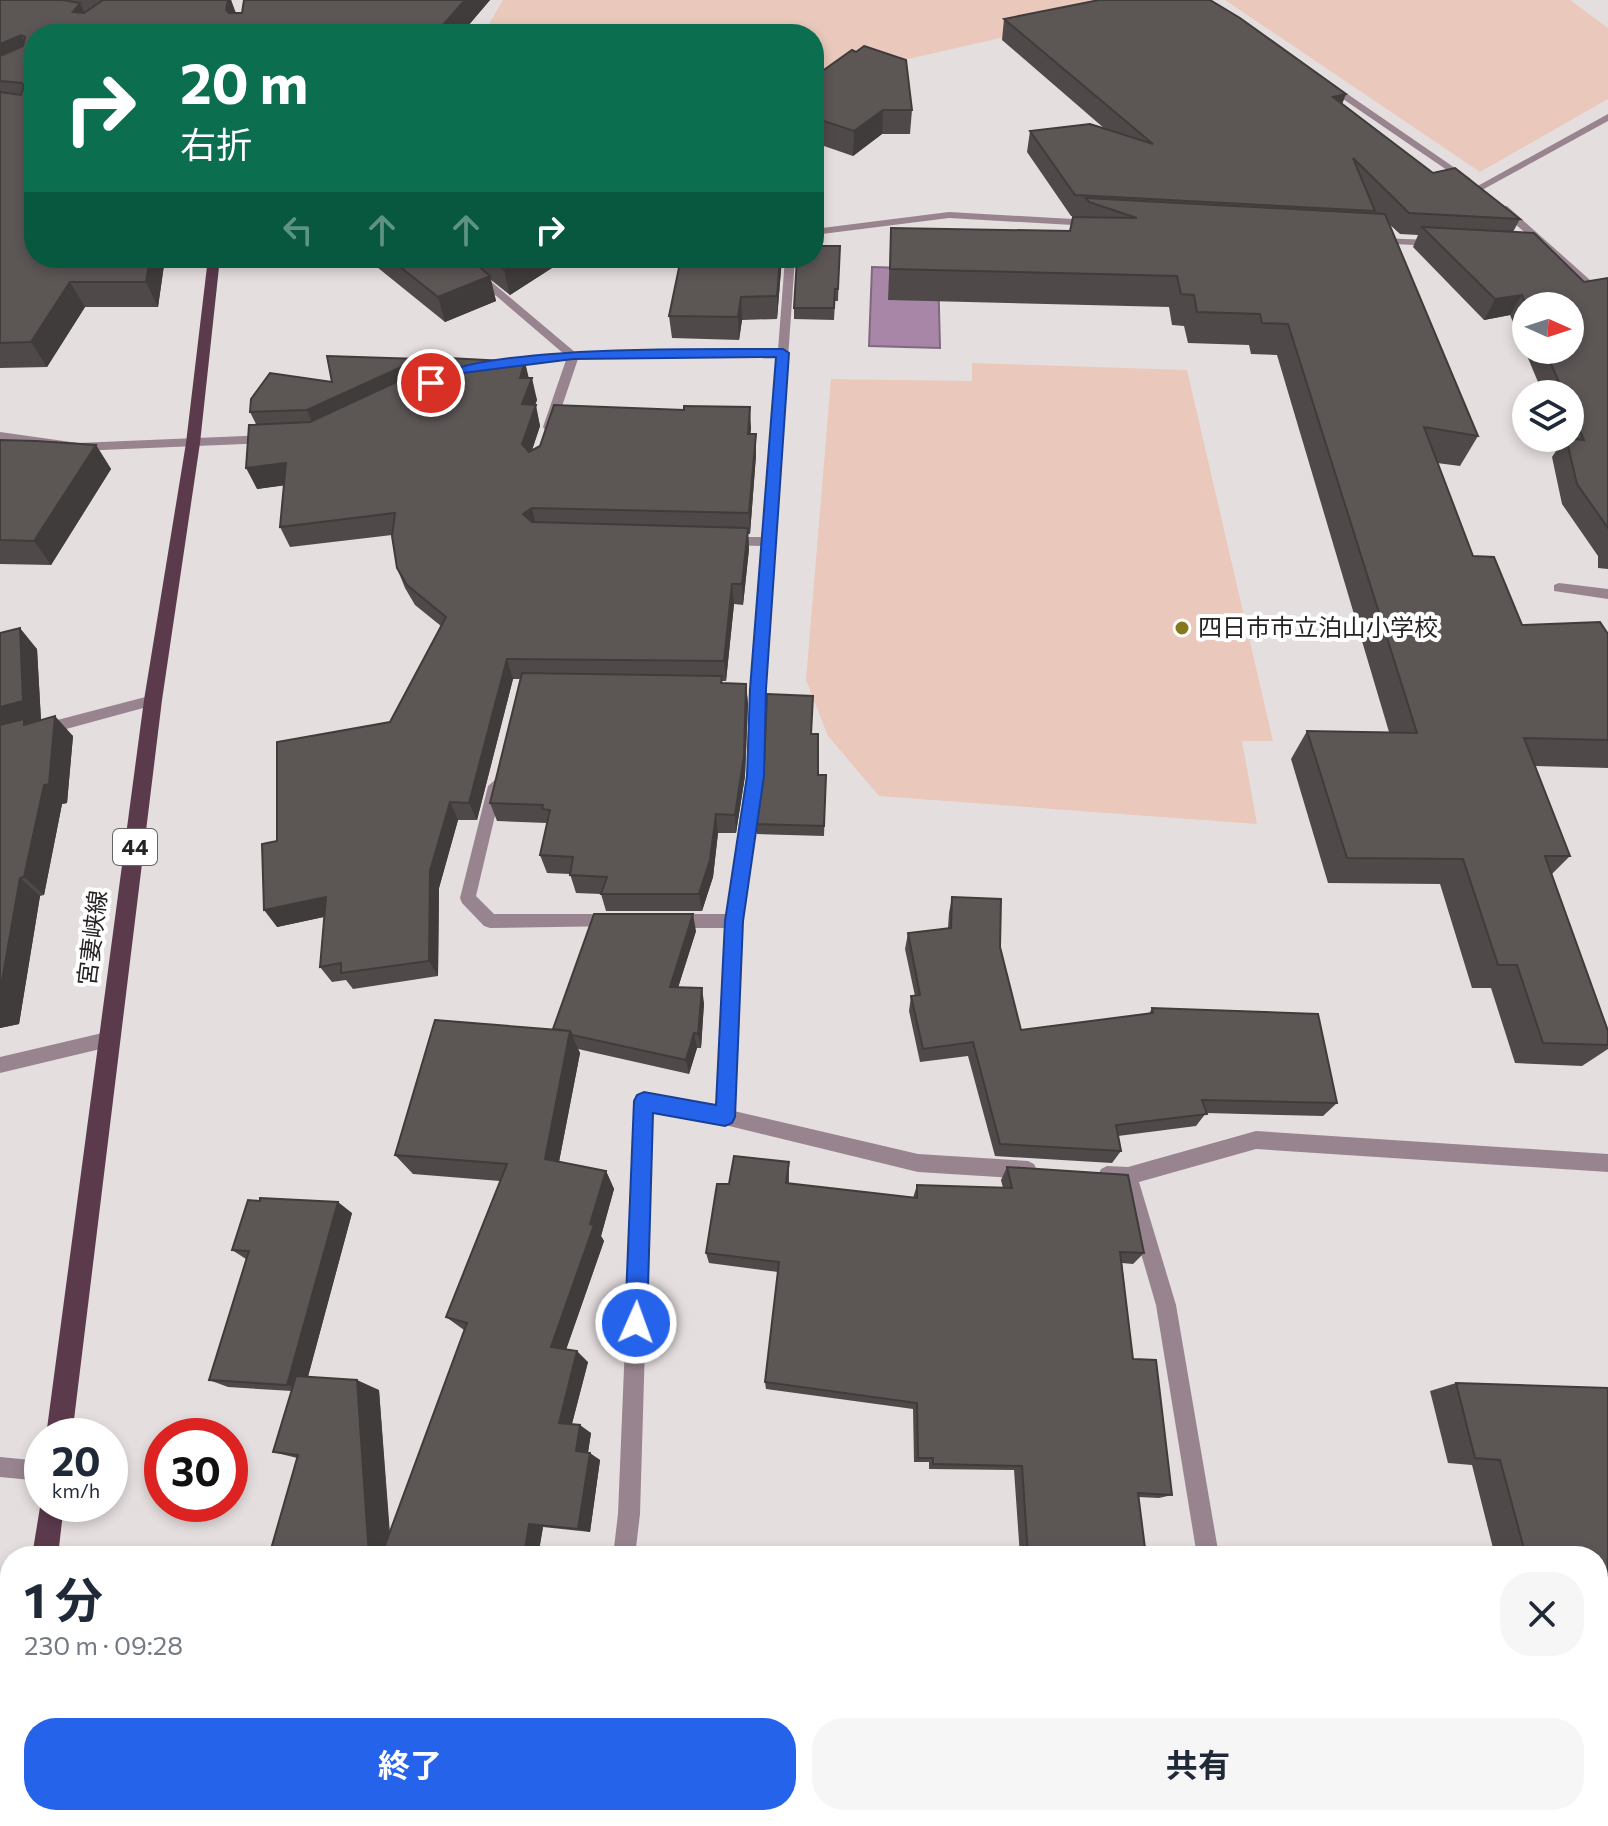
<!DOCTYPE html>
<html lang="ja">
<meta charset="utf-8">
<style>
body{margin:0;font-family:Commissioner,"Noto Sans JP",sans-serif;background:#f6f6f7;color:#1f2937;height:100vh;display:flex;flex-direction:column;font-size:30px;white-space:nowrap}
*{box-sizing:border-box;margin:0}
p{font-size:26px;color:#747a83}
.icon{flex:none;width:44px;height:44px;fill:none;stroke:currentColor;stroke-width:2;stroke-linecap:round;stroke-linejoin:round}
.map{position:relative;flex:1;overflow:hidden}
.panel{position:absolute;left:0px;top:1546px;width:1608px;height:280px;display:flex;flex-direction:column;background:#fff;border-radius:32px 32px 0 0;box-shadow:0 4px 12px #0003}
.panel>*{flex:none}
.banner{position:absolute;left:24px;top:24px;width:800px;height:244px;border-radius:32px;box-shadow:0 4px 12px #0003;background:#0b6e4f;color:#fff;overflow:hidden}
.needle{width:52px;rotate:93deg}
.controls{position:absolute;left:1512px;top:292px;display:grid;gap:16px}
.controls a{display:grid;place-items:center;width:72px;height:72px;border-radius:50%;background:#fff;box-shadow:0 4px 12px #0003;font-size:40px}
.speed{position:absolute;left:24px;top:1418px;display:flex;gap:16px;font-size:40px;font-weight:700;text-align:center}
.speed>*{display:grid;place-content:center;width:104px;height:104px;border-radius:50%;background:#fff;box-shadow:0 4px 12px #0003;line-height:1}
.speed small{font-size:20px;font-weight:400}
.speed .limit{border:12px solid #d22;background:#fff;color:#111}
.pin{position:absolute;display:grid;place-items:center;width:68px;height:68px;color:#fff;margin:-34px;border:4px solid #fff;border-radius:50%;box-shadow:0 2px 8px #0007}
.me{position:absolute;width:88px;margin:-44px;rotate:2deg;stroke-linejoin:round;filter:drop-shadow(0 0 6px #0008)}
.turn{display:flex;align-items:center;gap:28px;height:168px;padding:0 24px;font-size:36px}
.turn .icon{width:104px;height:104px;stroke-width:2.5}
.turn b{display:block;font-size:56px;line-height:68px}
.lanes{display:flex;align-items:center;height:76px;padding:0 24px;background:#0003;justify-content:center;gap:40px;direction:ltr}
.lanes .off{opacity:.35}
.round{display:grid;place-items:center;flex:none;width:84px;height:84px;border-radius:32px;background:#f6f6f7}
.summary{display:flex;align-items:center;justify-content:space-between;height:136px;padding:0 24px}
h1{font-size:48px;font-weight:700;line-height:60px}
.action{display:flex;gap:16px;margin-top:auto;padding:16px 24px}
.action a{flex:1;height:92px;border-radius:32px;background:#2563eb;color:#fff;font-size:32px;font-weight:700;line-height:92px;text-align:center}
.action a+a{background:#f6f6f7;color:#1f2937}
.map>svg:first-child{display:block}
</style>
<div class="map">
<svg width="1608" height="1826" viewBox="0 0 1608 1826">
<rect width="100%" height="100%" fill="#e5dedf"/>
<!-- green -->
<path fill="#eac8bb" d="M503,0H1167L824,78L814,76V34H483Z
M1225,0H1570L1608,28V99L1480,172Z
M972,363L1187,370L1273,741H1242L1257,824L879,796L828,736L806,680L831,379L972,381Z"/>
<!-- water -->
<path fill="#a886a7" stroke="#816880" stroke-width="2" d="M872,267L938,269L940,348L869,346Z"/>
<g fill="none" stroke-linecap="round" stroke-linejoin="round">
<!-- service -->
<path fill="#98848e" fill-rule="evenodd" d="M1559,583L1608,589V599L1554,591V585Z"/>
<!-- minor -->
<path fill="#98848e" fill-rule="evenodd" d="M1324,82H1330L1471,179L1463,181L1324,86Z
M1608,114V121L1482,190L1474,188Z
M1499,206H1507L1608,296V305L1499,210Z
M949,212L1090,220L1095,223L1090,226L949,218L814,235V229Z
M1377,238L1434,240L1439,243L1434,246L1373,243V239Z
M785,258H795L765,689L762,776L742,921L734,1111L918,1154L1028,1161L1034,1164L1037,1170L1034,1176L1028,1179L918,1172L725,1125L652,1111L640,1514L635,1556H613L618,1514L635,1101L638,1095L644,1093L717,1107L726,928H675L669,926L667,921L669,916L675,914H727L748,776L751,689L762,546L726,545L720,541L726,537H763L777,356L578,359L555,427L549,431L545,430L543,427L566,360L493,368L487,365L493,362L564,354L472,275L481,273L576,353L778,350Z
M0,432L78,443L269,435L275,439L269,443L78,451L0,440Z
M153,695L160,700L158,704L0,747V735Z
M495,780L502,786L476,896L494,914H612L618,916L620,921L618,926L490,928L484,926L462,903L460,898L488,786Z
M111,1031L117,1033L120,1039L117,1045L0,1073V1057Z
M1256,1131L1608,1154V1172L1256,1149L1139,1182L1176,1305L1219,1556H1197L1156,1305L1121,1185L1101,1181L1098,1175L1101,1169L1107,1166L1128,1167Z
M0,1457L42,1461V1481L0,1477Z
M1598,1797L1608,1802V1826L1589,1816H1598Z
M520,1816H544L542,1826H522Z
M1197,1816H1250L1246,1824L1243,1826H1190L1194,1818Z"/>
<!-- primary -->
<path fill="#5b3a4c" fill-rule="evenodd" d="M208,258H220L200,443L162,700L72,1436H46L144,700L186,443Z
M42,1495V1504H64L58,1556H32Z
M10,1803V1816H29L28,1826H0L3,1805Z"/>
</g>
<!-- wall -->
<path fill="#4f4a49" fill-rule="evenodd" d="M0,0H231L236,13H242L244,0H490L461,34H34V258H165L158,307H85L47,367L0,368Z
M1004,19L1342,104L1433,173L1520,219L1513,232L1584,282L1608,278V569L1598,568V556L1562,504L1552,457L1562,442L1561,438H1570V394H1543L1510,315L1484,320L1413,247L1418,235L1400,234L1388,223L1478,436L1460,466L1437,463L1473,556L1522,625L1608,634V768L1535,766L1570,856L1552,874L1608,1031V1049L1582,1066L1515,1063L1491,988H1472L1440,884L1328,883L1291,759L1307,731L1389,732L1277,355L1251,354L1249,345L1188,343L1184,326L1172,325L1169,307L888,300L891,228L1070,231L1082,217L1071,216L1027,152L1030,131L1105,129L1002,40ZM1526,306L1570,350H1526Z
M814,77L912,110L910,134H882L853,156L824,146L814,153Z
M840,246L838,301H835L834,320L794,319V308Z
M370,258H553L555,266L510,295L491,280L496,301L445,322L372,263Z
M782,258L777,319L742,320L739,340L672,338L669,316Z
M525,362L528,378L537,400L535,405L540,426L532,450L751,428L750,434L756,455L750,534H748L749,549L743,605L734,604L726,681H722L723,683L746,684L748,704L745,776L736,833H718L713,877L702,911H606L601,894L576,893L570,874L547,873L540,855L547,823L497,821L490,803L521,679H513L477,820H458L439,888L438,976L353,989L346,980L332,982L320,967L324,917L277,927V841L390,722L441,626L415,605L405,588L397,568L392,535L290,547L280,527L284,485L257,489L256,424L250,412L423,370Z
M0,440L96,445L111,469L51,565L0,564Z
M0,633L37,649L41,720L73,736L67,803L62,804L44,895L40,896L19,1024L0,1028Z
M811,734L818,775H826L824,836L757,834L756,824Z
M952,897L1000,947L1021,1030L1149,1014L1152,1008L1337,1103L1323,1116L1206,1113L1196,1126L1118,1136L1121,1151L1112,1163L995,1156L968,1056L920,1062L909,1011L911,996H915L905,949L908,933L948,928L949,913Z
M696,931L678,988L704,1003L701,1048H697L689,1074L578,1049L580,1053L559,1162L606,1171L614,1189L601,1236L604,1241L566,1350L588,1362L572,1424L591,1433L588,1453L600,1460L590,1532L543,1527L538,1556H269L297,1458L273,1452L292,1391L228,1387L209,1380L246,1259L232,1250L352,1213L308,1377L379,1390L390,1533L464,1330L446,1317L500,1181L413,1174L395,1155L553,1029Z
M789,1162V1184L913,1198L917,1185L1003,1188L1001,1180L1007,1167L1144,1253L1133,1264L1122,1263L1133,1359L1172,1495L1159,1498L1138,1497L1146,1556H1020L1014,1470L929,1469V1462H914L913,1409L766,1389L765,1382L778,1272L709,1263L706,1253L729,1184Z
M1456,1383L1608,1388V1769L1598,1766V1556H1495L1472,1465L1448,1463L1430,1391Z"/>
<!-- shaded-wall -->
<path fill="#403c3c" d="M228,0H231L237,18L235,34L226,10Z
M465,0H490L461,34H435Z
M80,3L91,26L73,12Z
M253,26L256,34H249Z
M21,35L33,58L0,74V44Z
M1346,94L1338,115L1333,97Z
M883,110L882,134L853,156L854,131Z
M824,121V146L814,153V128Z
M150,258H165L158,307L146,282Z
M523,258H553L555,266L510,295L504,270Z
M780,258H782L777,319V296Z
M490,276L496,301L445,322L438,297Z
M70,282L85,307L47,367L31,342Z
M1522,295L1510,315L1484,320L1495,299Z
M741,297L742,320L739,340L738,317Z
M419,359L425,378L315,429L307,410Z
M525,362L530,383L532,378L537,400L527,425L522,404L520,378Z
M536,405L540,426L527,465L522,444Z
M750,407L751,428L749,455L748,434Z
M756,434V455L750,534L749,513Z
M96,445L111,469L51,565L34,541Z
M286,463L295,484L257,489L246,468Z
M532,508L537,529L523,514Z
M748,528L749,549L743,605L742,584Z
M732,584L734,604L726,681L724,661Z
M20,628L37,649L41,721L0,732V707Z
M507,659L513,679L477,820L469,803Z
M746,684L748,704L745,776L736,833L735,815Z
M55,716L73,736L67,803L62,804L44,895L24,877L44,785Z
M450,802L458,820L439,888L438,976L429,961L430,871Z
M716,814L718,833L713,877L702,911L699,894Z
M20,878L40,896L19,1024L0,1028V992Z
M326,897L337,914L277,927L264,910Z
M693,914L696,931L673,1003L670,987Z
M702,988L704,1003L701,1048L698,1034Z
M570,1031L580,1053L556,1177L545,1159Z
M694,1033L697,1048L689,1074L686,1060Z
M606,1171L614,1189L601,1236L604,1241L563,1358L551,1347Z
M338,1202L352,1213L304,1391L287,1385Z
M577,1351L588,1362L570,1431L559,1423Z
M357,1380L379,1390L391,1556H369Z
M580,1425L591,1433L587,1458L576,1451Z
M590,1453L600,1460L590,1532L578,1529Z
M529,1524L543,1527L538,1556H524Z
M476,1816H493L491,1826H475Z"/>
<!-- building -->
<path fill="#5c5655" stroke="#403c3c" stroke-width="2" d="M0,0H62L80,3L73,12L84,13L103,0H228L226,10L229,13H242L244,0H465L435,34H274L253,26L249,34H34V258H150L146,282H70L31,342L0,343V92L21,95L24,86L22,83L0,81V56L23,46L25,37L21,35L0,44Z
M1099,0H1210L1240,18L1346,94L1333,97L1433,173L1455,168L1520,219L1409,213L1353,158L1375,211L1075,195L1030,131L1090,124L1153,144L1004,19Z
M864,46L906,60L912,110H883L854,131L824,121L814,128V77L852,50L856,52Z
M1086,198L1385,214L1478,436L1424,427L1473,556L1494,557L1522,625L1600,622L1608,634V740L1524,738L1570,856H1545L1608,1031V1045L1543,1043L1517,965H1498L1463,859L1347,858L1307,731L1417,733L1288,324L1262,323L1260,314L1197,312L1194,295L1181,294L1177,276L890,269L891,228L1070,231L1073,217L1137,218L1089,202Z
M1422,227L1534,233L1584,282L1608,278V528L1577,484L1566,438L1584,440L1570,408V394H1564L1545,350H1570V306H1526L1522,295L1495,299Z
M814,246H840L838,289H835L834,308H794L797,258H814Z
M389,258H469L490,276L438,297Z
M489,258H523L504,270Z
M681,258H780L777,296L741,297L738,317L669,316Z
M327,356L419,359L307,410L250,412L251,399L270,373L332,382Z
M448,358L525,362L520,378H532L522,404L536,405L522,444L529,452L540,446L554,405L684,410V406L750,407L748,434H756L749,513L532,508L523,514L532,522L748,528L742,584H732L724,661L507,659L469,803L450,802L430,871L429,961L341,973V963L320,967L326,897L264,910L262,844L277,841V742L390,722L446,617L407,585L397,568L392,536L395,513L280,527L286,463L246,468L249,425L310,422Z
M0,440L36,441L96,445L34,541L0,540Z
M20,628L23,701L0,707V633Z
M522,673L722,676L721,683L746,684L744,756L735,815L716,814L710,860L699,894H601L607,877L570,875L573,857L540,855L550,810L542,809L543,805L490,803Z
M767,694L813,696L811,734H818V775H826L824,826L756,824L764,766Z
M55,716L49,784L44,785L24,877L20,878L0,992V725L24,719V725Z
M952,897L1001,899L1000,947L1021,1030L1153,1013L1152,1008L1318,1014L1337,1103L1202,1100L1207,1114L1116,1125L1121,1151L1000,1144L973,1042L923,1049L911,996L920,995L908,933L951,928Z
M594,914H693L670,987L702,988L698,1034L694,1033L686,1060L572,1035L570,1031L553,1029Z
M435,1020L570,1031L545,1159L606,1171L590,1224L594,1225L551,1347L577,1351L559,1423L580,1425L576,1451L590,1453L578,1529L529,1524L524,1556H381L467,1323L446,1317L507,1164L395,1155Z
M734,1156L789,1162L786,1183L917,1198V1185L1012,1188L1007,1167L1128,1175L1144,1253L1120,1252L1133,1359L1156,1360L1172,1495L1138,1493L1146,1556H1028L1022,1466L933,1464V1458H918L917,1403L765,1382L779,1262L706,1253L717,1184H729Z
M260,1198L338,1202L287,1385L209,1380L249,1251L232,1250L248,1200L260,1201Z
M296,1376L357,1380L369,1556H269L298,1455L273,1452Z
M1456,1383L1608,1388V1698L1598,1662V1556H1526L1500,1460L1475,1458Z
M91,1816H476L475,1826H87Z"/>
<!-- route -->
<path fill="#2563eb" stroke="#184099" stroke-width="2" d="M783,349L789,353L766,689L764,776L743,921L735,1117L732,1123L725,1126L653,1113L647,1323L644,1331L636,1335L628,1331L625,1323L634,1101L637,1095L644,1092L716,1105L725,921L747,776L750,689L776,357L573,359L463,373L431,387L425,383C469,343 715,350 783,349Z"/>
<!-- markers -->
<circle fill="#85781d" stroke="#fff" stroke-width="3" cx="1182" cy="628" r="8"/>
<g text-anchor="middle" stroke-width="8" stroke-linejoin="round" paint-order="stroke">
<!-- shield labels -->
<rect fill="#fff" stroke="#676566" stroke-width="2" x="113" y="829" width="44" height="36" rx="6"/>
<g font-size="22" font-weight="bold" fill="#262324">
<text x="135" y="855">44</text>
</g>
<!-- poi labels -->
<g font-size="24" fill="#262324" stroke="#fff" text-anchor="start">
<text x="1198" y="636">四日市市立泊山小学校</text>
</g>
<!-- street labels -->
<g font-size="24" fill="#262324" stroke="#fff">
<text transform="translate(93 938) rotate(-83)" y="8">宮妻峡線</text>
</g>
</g>
</svg>
<div class="controls">
<a><svg class="needle" viewBox="-14 -14 28 28"><path d="M0-13l5 13h-10z" fill="#e53935"/><path d="M0 13l5-13h-10z" fill="#747a83"/></svg></a>
<a><svg class="icon" aria-label="layers" viewBox="0 0 24 24"><path d="M12 4l9 5-9 5-9-5zM3 14l9 5 9-5"/></svg></a>
</div>
<div class="speed"><div>20<small>km/h</small></div><div class="limit">30</div></div>
<div class="pin" style="left:431px;top:383px;background:#d93025"><svg class="icon" aria-label="arrive" viewBox="0 0 24 24"><path d="M6 21V4h12l-3 4 3 4H6"/></svg></div>
<svg class="me" style="left:636px;top:1323px" viewBox="-20 -20 40 40"><circle r="17" fill="#2563eb" stroke="#fff" stroke-width="3"/><path d="M0-11L8 9 0 5-8 9z" fill="#fff"/></svg>
<div class="banner">
<div class="turn"><svg class="icon" aria-label="right" viewBox="0 0 24 24"><path d="M7 20v-9h11M14 6l5 5-5 5"/></svg><div><b>20 m</b>右折</div></div>
<div class="lanes"><svg class="icon off" aria-label="left" viewBox="0 0 24 24"><path d="M17 20v-9H6M10 6l-5 5 5 5"/></svg><svg class="icon off" aria-label="ahead" viewBox="0 0 24 24"><path d="M12 20V5M6 11l6-6 6 6"/></svg><svg class="icon off" aria-label="ahead" viewBox="0 0 24 24"><path d="M12 20V5M6 11l6-6 6 6"/></svg><svg class="icon" aria-label="right" viewBox="0 0 24 24"><path d="M7 20v-9h11M14 6l5 5-5 5"/></svg></div>
</div>
<section class="panel">
<div class="summary"><div><h1>1 分</h1><p>230 m · 09:28</p></div><a class="round"><svg class="icon" aria-label="close" viewBox="0 0 24 24"><path d="M6 6l12 12M18 6L6 18"/></svg></a></div>
<div class="action"><a>終了</a><a>共有</a></div>
</section>
</div>
